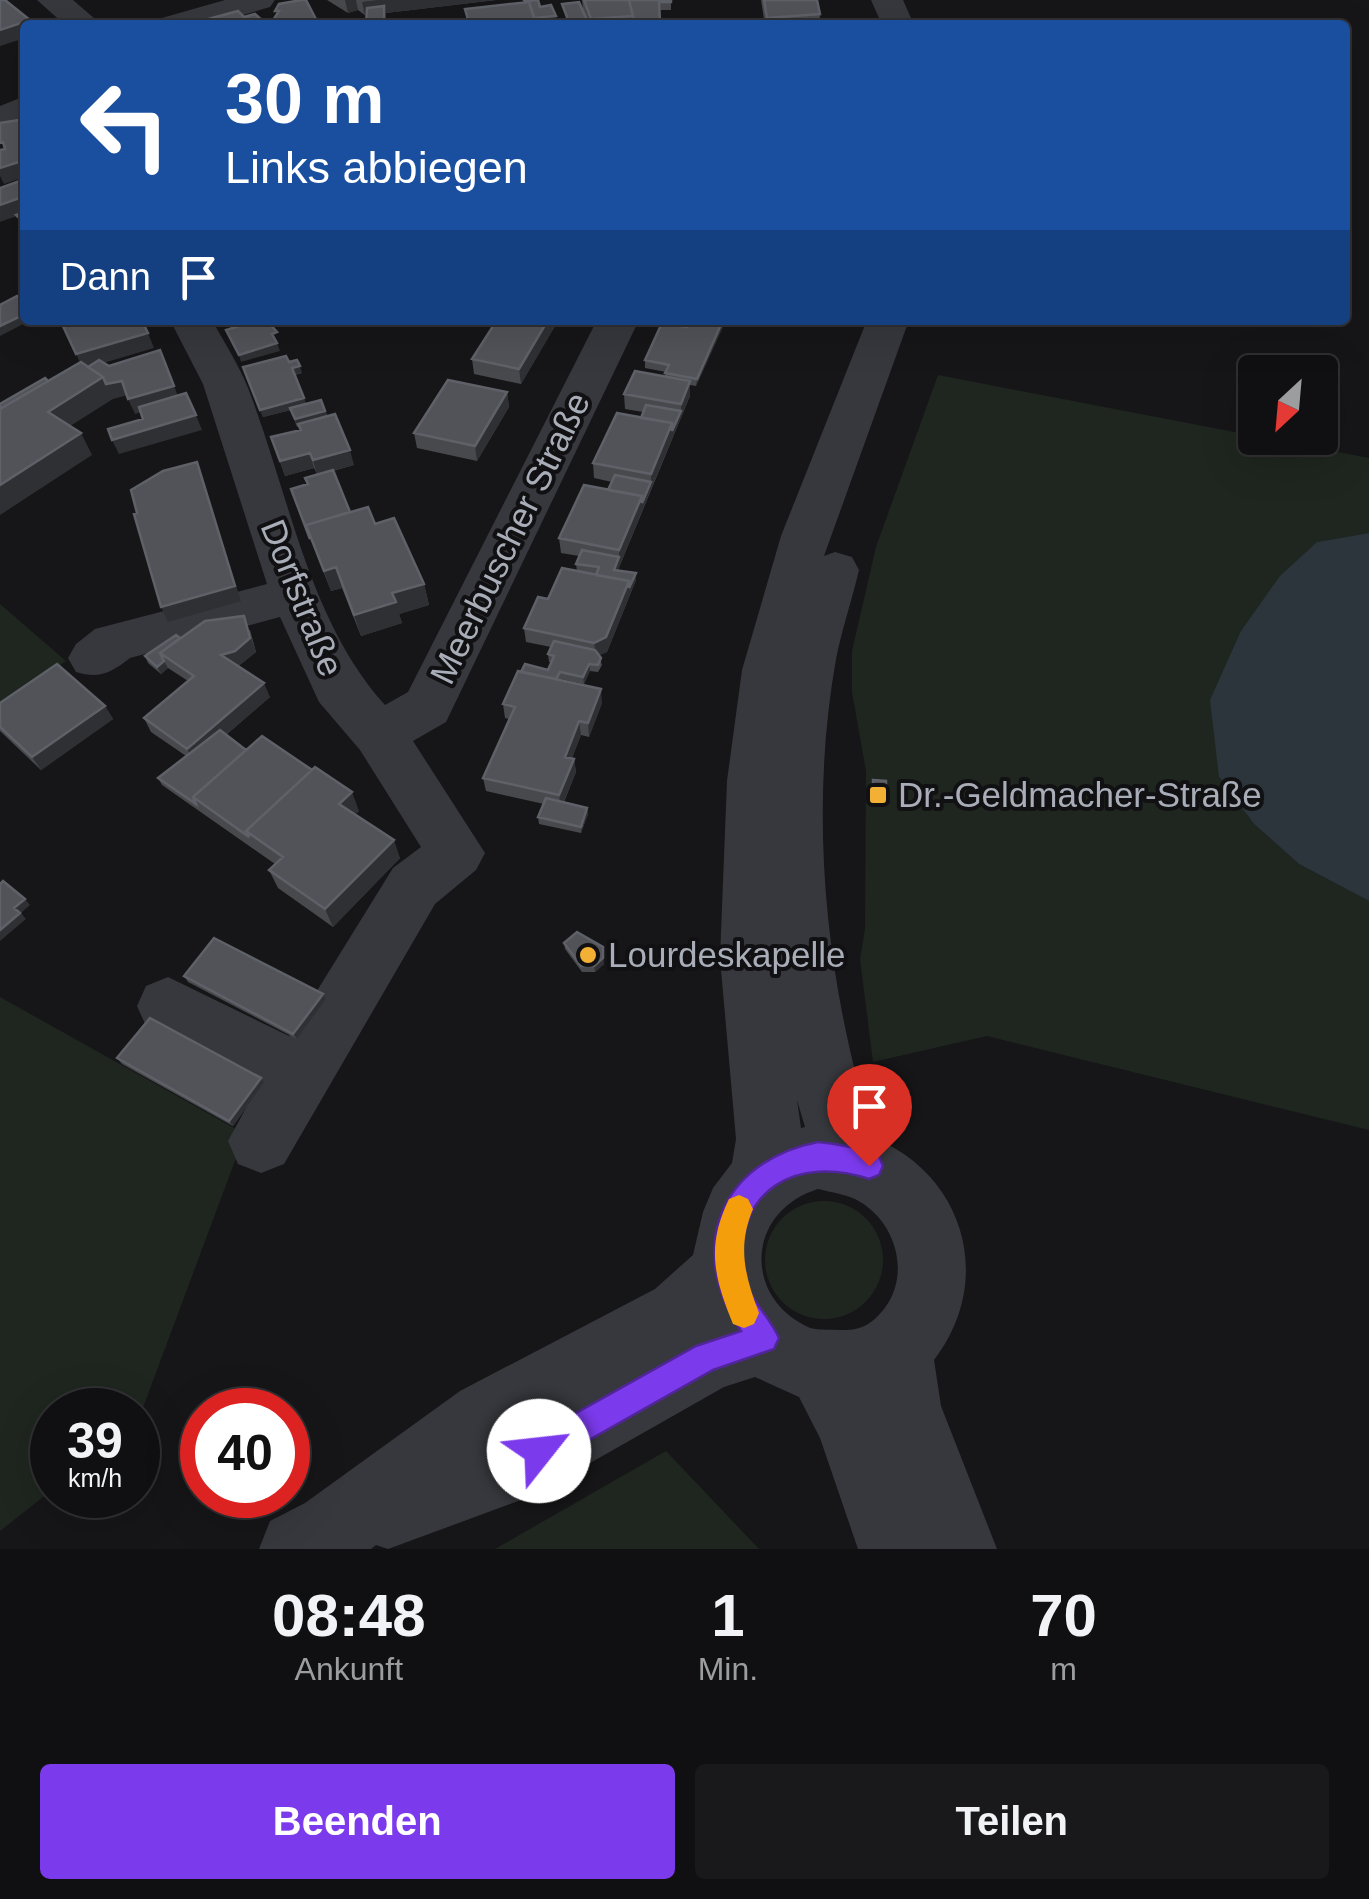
<!DOCTYPE html>
<html lang="de">
<meta charset="utf-8">
<style>
body{margin:0;font-family:Arial,sans-serif;background:#19191b;color:#f1f3f6;height:100vh;display:flex;flex-direction:column;font-size:38px;white-space:nowrap}
*{box-sizing:border-box;margin:0}
p{font-size:32px;color:#9c9d9f}
.icon{flex:none;width:55px;height:55px;fill:none;stroke:currentColor;stroke-width:2;stroke-linecap:round;stroke-linejoin:round}
.map{position:relative;height:1549px;overflow:hidden}
.sheet{display:flex;flex-direction:column;background:#101012;flex:1}
.sheet>*{flex:none}
.hud{position:absolute;left:20px;top:20px;width:1330px;height:305px;border-radius:10px;box-shadow:0 10px 40px #0002,0 0 0 2px #303032;background:#1a4fa0;color:#fff;overflow:hidden}
.needle{width:65px;rotate:206deg}
.fabs{position:absolute;left:1238px;top:355px;display:grid;gap:20px}
.fabs a{display:grid;place-items:center;width:100px;height:100px;border-radius:10px;background:#101012;box-shadow:0 10px 40px #0002,0 0 0 2px #303032;font-size:50px}
.speed{position:absolute;left:30px;top:1388px;display:flex;gap:20px;font-size:50px;font-weight:700;text-align:center}
.speed>*{display:grid;place-content:center;width:130px;height:130px;border-radius:50%;background:#101012;box-shadow:0 10px 40px #0002,0 0 0 2px #303032;line-height:1}
.speed small{font-size:25px;font-weight:400}
.speed .limit{border:15px solid #d22;background:#fff;color:#111}
.pin{position:absolute;display:grid;place-items:center;width:85px;height:85px;color:#fff;margin:-102px -42px;border-radius:50% 50% 50% 0;rotate:-45deg;box-shadow:0 0 10px #0007}
.pin .icon{rotate:45deg}
.me{position:absolute;width:110px;margin:-55px;rotate:61deg;stroke-linejoin:round;filter:drop-shadow(0 0 8px #0008)}
.turn{display:flex;align-items:center;gap:35px;height:210px;padding:0 40px;font-size:45px}
.turn .icon{width:130px;height:130px;stroke-width:2.5}
.turn b{display:block;font-size:70px;line-height:85px}
.then{display:flex;align-items:center;height:95px;padding:0 40px;background:#0003;gap:20px;font-size:38px}
.eta{display:flex;justify-content:space-evenly;align-items:center;height:170px;text-align:center}
.eta b{font-size:60px;font-weight:800;line-height:70px}
.action{display:flex;gap:20px;margin-top:auto;padding:20px 40px}
.action a{flex:1;height:115px;border-radius:10px;background:#7c3aed;color:#fff;font-size:40px;font-weight:800;line-height:115px;text-align:center}
.action a+a{background:#19191b;color:#f1f3f6}
.map>svg:first-child{display:block}
</style>
<div class="map">
<svg width="1369" height="1549" viewBox="0 0 1369 1549">
<rect width="100%" height="100%" fill="#161618"/>
<!-- green -->
<path fill="#1e261f" d="M938,375L1369,458V533L1317,542L1219,777L1254,824L1299,864L1369,901V1130L987,1036L873,1062L860,959L865,929L866,771L852,692V651L876,547Z
M0,604L66,661L0,705Z
M0,997L245,1134L138,1421V1410H52V1490L0,1531Z
M765 1260a59 59 0 1 1 118 0a59 59 0 1 1-118 0Z
M666,1451L759,1549H495Z"/>
<!-- water -->
<path fill="#2c353c" d="M1369,533V901L1299,864L1254,824L1219,777L1210,700L1241,631L1280,576L1317,542Z"/>
<g fill="none" stroke-linecap="round" stroke-linejoin="round">
<!-- minor -->
<path fill="#37383d" fill-rule="evenodd" d="M37,0H73L102,25H65Z
M225,0H275L270,7L209,25H158L162,18Z
M871,0H903L914,25H882Z
M25,96V120L0,130V106Z
M170,320H212C224,342 239,365 248,388C289,493 308,620 385,705L408,692L597,320H639L446,722L413,741L485,853L476,870L435,904L284,1164L261,1173L238,1164L228,1141L258,1086L146,1026L137,1006L146,986L168,977L289,1036L393,868L421,847L360,750L319,702L280,617L130,658C111,673 99,679 76,672L68,658L76,644L95,629L267,584L203,384Z
M867,320H909L824,556L835,552L852,557L859,570C852,600 842,629 836,659C808,816 826,987 874,1138C965,1175 995,1281 934,1360L941,1406L997,1549H858L820,1438L799,1397L755,1377L724,1387L532,1496L388,1549L376,1545L371,1549H259L270,1521L305,1503L460,1391L655,1289L693,1255L703,1212L713,1188L732,1163L736,1139L720,958L727,781L742,670L781,536ZM797,1100L805,1127L801,1128ZM818,1189C830,1192 844,1194 855,1199C895,1219 912,1273 884,1309C870,1326 860,1331 838,1330C829,1329 817,1331 808,1327C742,1296 747,1211 818,1189Z"/>
</g>
<!-- wall -->
<path fill="#47494d" d="M327,0H496L386,13V25H366V16L358,10L348,13Z
M582,0H671V10H660V25H589L583,10Z
M761,0H817L820,14L819,25H765Z
M690,320H726L696,386L690,385V396L618,570L636,580L607,652L599,655L602,665L598,672L590,671L584,684L561,679L560,680L602,703L589,737L581,735L572,758L574,759L576,772L564,802L587,808L588,814L581,833L539,824L538,817L544,804L486,791L483,778L509,719L505,718L503,704L521,672L548,670L551,662H549L548,654L551,647L526,642L524,628L548,599L577,571L576,564L579,556L561,553L559,538L608,490L612,482L594,478L593,463L641,418L643,412L625,409L624,394L665,376L666,372L645,368V360L687,327Z
M555,326L521,384L474,374L472,359Z
M243,367L302,373L295,375L306,404L325,411L354,465L333,471L350,512L375,524L424,584L429,605L399,614L402,623L361,636L342,588L331,591L291,489L308,484L317,474L314,468L285,476L271,437L300,430L299,426L297,427L291,410L263,417Z
M507,392L509,407L477,461L417,448L414,433Z
M250,630L256,652L241,664L238,666L270,697L226,735L246,750L359,811L355,814L400,858L333,927L278,888L269,870L275,864L162,785L158,778L186,756L151,732L144,718L188,681L168,668L161,674L148,663L145,656L180,638Z
M0,703L105,706L113,719L41,770L0,731Z
M873,780L886,797L885,804L872,802Z
M564,943L604,964L595,972H582L565,949Z
M184,976L326,999L297,1039L188,982Z
M117,1058L264,1083L233,1126L122,1064Z"/>
<!-- shaded-wall -->
<path fill="#2f3033" d="M345,0H356L358,10L348,13Z
M377,0H496L386,13V25H384V14L365,16L362,2Z
M556,16L557,23L537,25H490Z
M30,20L32,25H25V38L0,46V30Z
M25,160V177L4,184L0,176V168Z
M25,196V213L0,222V205Z
M25,314V320H31L0,336V326Z
M548,320H554L555,326L521,384L519,369Z
M723,320H726L696,386L697,379Z
M148,333L154,348L83,369L76,354Z
M277,343L280,351L241,362L239,355Z
M300,366L302,373L294,375L292,368Z
M103,377L122,381L128,395L113,399L59,433L48,412Z
M690,381V396L651,489V474L672,423L681,411V404Z
M174,386L180,401L135,414L128,399Z
M507,392L509,407L477,461L475,446Z
M304,398L307,406L263,417L260,410Z
M325,411L328,418L297,427L295,419Z
M196,415L202,430L119,454L112,440Z
M81,433L92,455L0,515V485Z
M350,450L354,465L317,475L313,460Z
M310,453L314,468L285,476L280,461Z
M197,462L241,601L168,622L161,607Z
M651,482V489L615,577L614,570L619,557V550L642,496Z
M336,567L342,588L331,591L324,571Z
M636,573V580L607,652L596,657L594,643L629,581Z
M424,584L429,605L399,614L402,623L361,636L354,615L392,593Z
M244,616L256,652L241,664L227,669L221,655Z
M164,661L168,668L161,674L157,667Z
M589,664L590,671L584,684L583,677Z
M264,683L270,697L194,762L187,749Z
M601,689L602,703L589,737L588,723Z
M105,706L113,719L41,770L32,757Z
M579,721L581,735L567,770L565,757Z
M574,759L576,772L561,808L559,795Z
M352,792L359,811L347,822L339,804Z
M587,808L588,814L581,833V827Z
M394,840L400,858L333,927L325,909Z
M25,899L30,905L21,913L26,919L0,941V930L14,908Z
M603,947L604,964L595,972L594,966Z
M323,994L326,999L297,1039L293,1034Z
M261,1078L264,1083L233,1126L229,1121Z"/>
<!-- building -->
<path fill="#525359" stroke="#5f6168" stroke-width="2.5" d="M0,0H5L30,20L0,30Z
M301,0H306L318,23L270,25L279,11H275L279,4Z
M538,0L540,7L551,5L556,16L534,18L529,2H526L525,1Z
M584,0H629L633,16L591,19Z
M629,0H671V2H659L660,21L634,23L633,16Z
M764,0H817L820,14L767,18Z
M529,2L535,20L490,25H487L486,22L469,23L465,9Z
M579,2L589,25H570L562,4Z
M384,6V25H366L367,8Z
M238,11L244,17L255,14L264,22L256,25H210L205,20Z
M327,21L330,25H319L316,23Z
M25,119V160L0,168V150L5,149L3,142L0,143V123Z
M25,179V196L0,205V188Z
M25,212V223H24L16,215Z
M17,296L25,303V314L0,326V305Z
M62,320H134L135,323L142,321L148,333L76,354L62,324Z
M259,320H266L277,332L272,334L277,343L239,355L226,330Z
M497,320H548L519,369L472,359Z
M690,320H723L697,379L665,373L669,365L645,360L662,323L687,327Z
M160,350L174,386L128,399L122,381L106,384L103,377L88,367L99,360L109,366Z
M286,356L289,362L297,360L300,366L292,368L304,398L260,410L243,367Z
M81,362L103,377L48,412L81,433L0,485V409Z
M635,371L690,381L681,404L624,394Z
M45,378L48,381L0,409V404Z
M448,380L507,392L475,446L414,433Z
M186,393L196,415L112,440L108,429L143,419L139,407Z
M321,400L325,411L295,419L290,408Z
M646,405L681,411L672,431V423L641,418Z
M617,413L672,423L651,474L593,463Z
M335,414L350,450L313,460L310,453L280,461L271,437L301,430L298,424Z
M197,462L235,586L161,607L134,514L137,513L131,490L163,471Z
M333,470L350,512L306,525L310,539L291,489L308,484L305,478Z
M615,475L651,482L642,503V496L608,490Z
M584,485L642,496L619,550L559,538Z
M368,507L375,524L394,518L424,584L392,593L396,602L354,615L336,567L324,571L306,525Z
M582,550L619,557L614,570L636,573L629,588V581L596,575L599,567L576,564Z
M562,568L629,581L606,637L594,643L524,628L538,597L548,599Z
M244,616L250,638L235,651L221,655L264,683L187,749L144,718L194,676L160,653L205,621Z
M176,635L180,638L160,653L164,661L157,667L145,656Z
M554,641L595,650L601,658L598,665L589,664L583,677L560,672L556,679L521,672L525,664L548,670L554,656L548,654Z
M57,664L105,706L32,757L0,727V703Z
M518,671L601,689L588,723L579,721L565,757L574,759L559,795L483,778L515,707L503,704Z
M220,730L246,750L193,797L196,804L158,778Z
M262,736L312,770L246,831L249,837L193,797Z
M315,767L352,792L339,804L394,840L325,909L269,870L283,857L246,831Z
M873,780L886,781V797L873,796Z
M546,798L587,808L581,827L538,817Z
M3,881L25,899L14,908L20,913L0,930V884Z
M577,932L603,947V958L594,966H581L564,943Z
M214,938L323,994L293,1034L184,976Z
M150,1018L261,1078L229,1121L117,1058Z"/>
<!-- route -->
<path fill="#7c3aed" stroke="#51269a" stroke-width="2.5" d="M818,1142C840,1144 858,1147 879,1156L883,1166L879,1175L869,1179C798,1155 734,1189 743,1270C746,1297 769,1315 779,1338L774,1349L713,1370L550,1462L539,1466L528,1462L523,1451L528,1440L696,1346L741,1331C685,1249 720,1161 818,1142Z"/>
<!-- slow -->
<path fill="#f59e0b" d="M739,1195L748,1199L753,1209C737,1247 745,1276 759,1313L754,1324L744,1328L733,1324C714,1277 706,1247 729,1199Z"/>
<!-- markers -->
<g fill="#f2b134" stroke="#111113" stroke-width="4">
<rect x="868" y="785" width="20" height="20" rx="5"/>
<circle cx="588" cy="955" r="10"/>
</g>
<g text-anchor="middle" stroke-width="8" stroke-linejoin="round" paint-order="stroke">
<!-- street labels -->
<g font-size="35" fill="#a8adb8" stroke="#111113">
<text transform="translate(510 538) rotate(-64)" y="12">Meerbuscher Straße</text>
<text transform="translate(302 598) rotate(68)" y="12">Dorfstraße</text>
</g>
<!-- poi labels -->
<g font-size="35" fill="#a8adb8" stroke="#111113" text-anchor="start">
<text x="898" y="807">Dr.-Geldmacher-Straße</text>
<text x="608" y="967">Lourdeskapelle</text>
</g>
</g>
</svg>
<div class="fabs">
<a><svg class="needle" viewBox="-14 -14 28 28"><path d="M0-13l5 13h-10z" fill="#e53935"/><path d="M0 13l5-13h-10z" fill="#9c9d9f"/></svg></a>
</div>
<div class="speed"><div>39<small>km/h</small></div><div class="limit">40</div></div>
<div class="pin" style="left:869px;top:1166px;background:#d93025"><svg class="icon" aria-label="arrive" viewBox="0 0 24 24"><path d="M6 21V4h12l-3 4 3 4H6"/></svg></div>
<svg class="me" style="left:539px;top:1451px" viewBox="-20 -20 40 40"><circle r="19" fill="#fff"/><path d="M0-13L10 11 0 6-10 11z" fill="#7c3aed"/></svg>
<div class="hud">
<div class="turn"><svg class="icon" aria-label="left" viewBox="0 0 24 24"><path d="M17 20v-9H6M10 6l-5 5 5 5"/></svg><div><b>30 m</b>Links abbiegen</div></div>
<div class="then">Dann<svg class="icon" aria-label="arrive" viewBox="0 0 24 24"><path d="M6 21V4h12l-3 4 3 4H6"/></svg></div>
</div>
</div>
<section class="sheet">
<div class="eta">
<div><b>08:48</b><p>Ankunft</p></div>
<div><b>1</b><p>Min.</p></div>
<div><b>70</b><p>m</p></div>
</div>
<div class="action"><a>Beenden</a><a>Teilen</a></div>
</section>
